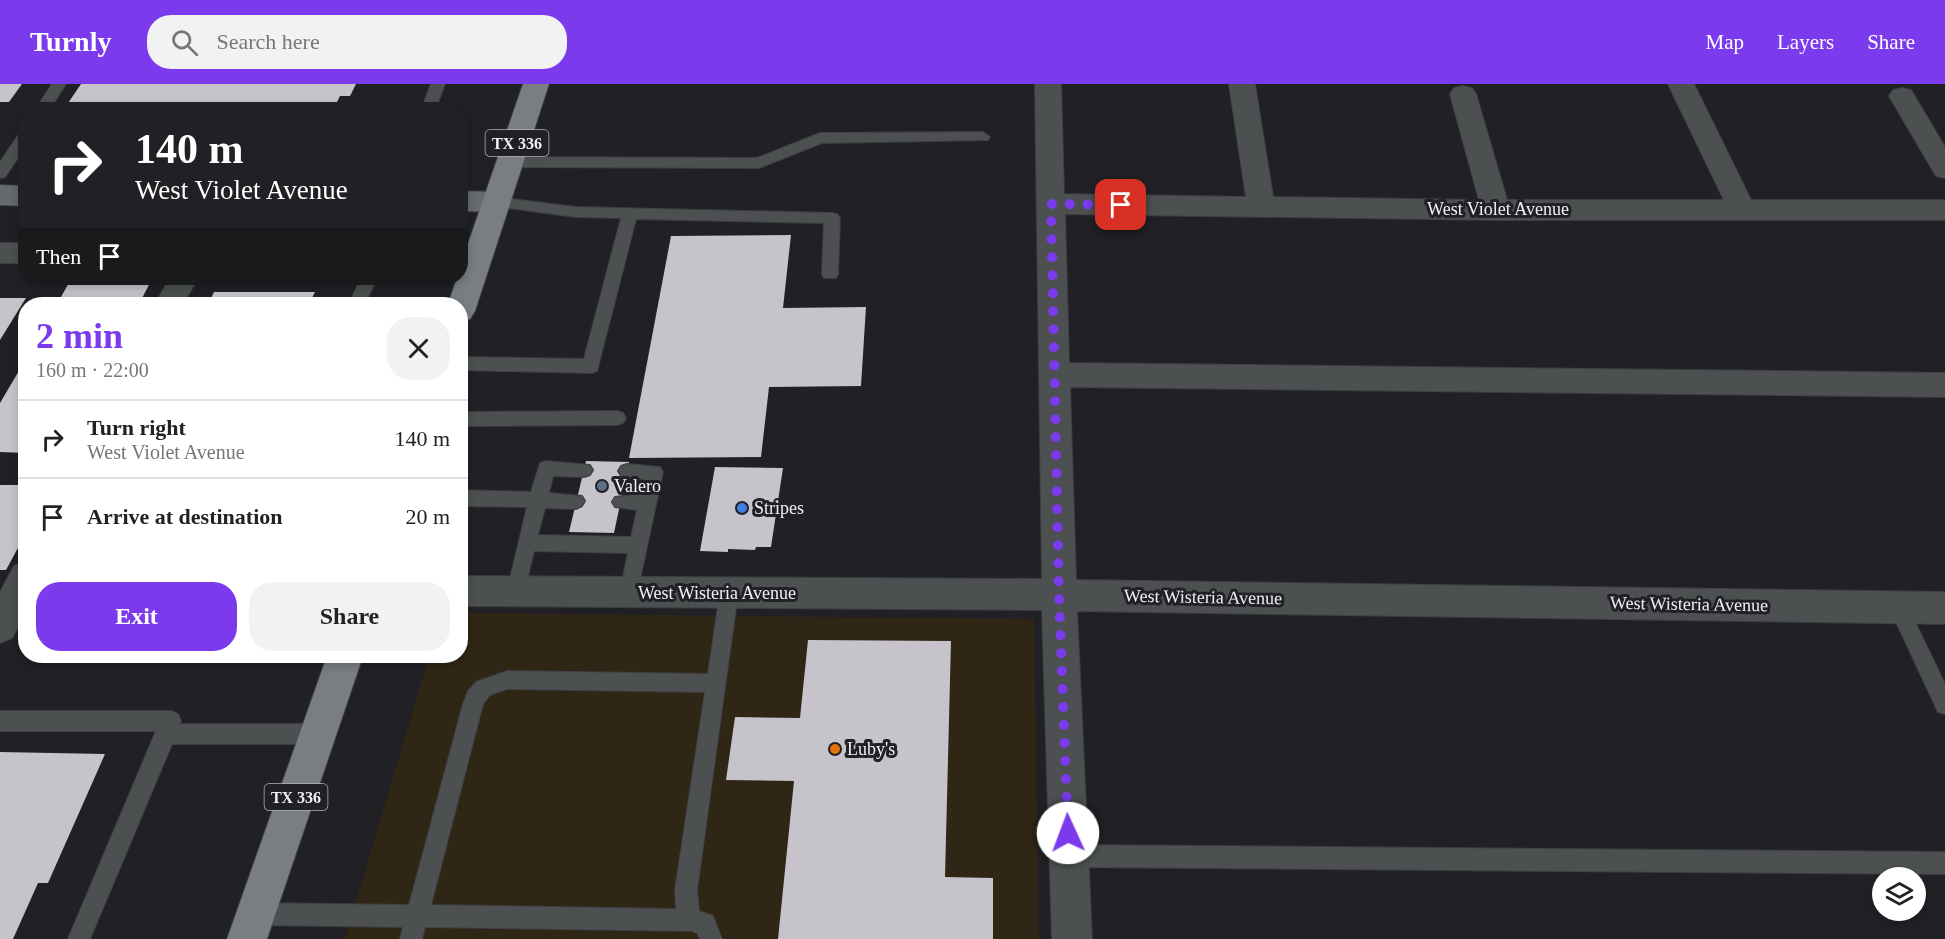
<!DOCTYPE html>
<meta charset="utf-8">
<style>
body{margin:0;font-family:"Times New Roman",serif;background:#f2f2f2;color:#222;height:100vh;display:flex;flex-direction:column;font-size:22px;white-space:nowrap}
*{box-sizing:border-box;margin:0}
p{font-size:20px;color:#767676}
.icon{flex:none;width:33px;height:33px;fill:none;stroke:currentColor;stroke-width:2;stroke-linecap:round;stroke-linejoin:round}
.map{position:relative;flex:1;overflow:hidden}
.panel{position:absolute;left:18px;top:213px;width:450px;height:366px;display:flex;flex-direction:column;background:#fff;border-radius:24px;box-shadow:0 3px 9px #0003}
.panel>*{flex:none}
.hud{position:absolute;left:18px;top:18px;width:450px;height:183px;border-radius:24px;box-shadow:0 3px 9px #0003;background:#202124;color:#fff;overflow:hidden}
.fabs{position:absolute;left:1872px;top:783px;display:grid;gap:12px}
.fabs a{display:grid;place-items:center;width:54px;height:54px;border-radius:50%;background:#fff;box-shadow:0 3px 9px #0003;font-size:30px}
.pin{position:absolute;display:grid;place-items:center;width:51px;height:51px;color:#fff;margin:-26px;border-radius:12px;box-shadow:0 3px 9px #0006}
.me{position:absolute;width:66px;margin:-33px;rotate:358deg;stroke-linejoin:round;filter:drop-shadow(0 0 4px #0008)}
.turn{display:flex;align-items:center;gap:21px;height:126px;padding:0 18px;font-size:27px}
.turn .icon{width:78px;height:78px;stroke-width:2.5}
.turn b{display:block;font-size:42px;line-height:51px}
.then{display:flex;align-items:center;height:57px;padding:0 18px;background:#0003;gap:12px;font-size:22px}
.round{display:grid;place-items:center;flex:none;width:63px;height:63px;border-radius:24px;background:#f2f2f2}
.summary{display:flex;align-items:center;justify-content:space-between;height:102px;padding:0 18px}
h1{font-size:36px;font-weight:600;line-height:45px;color:#7c3aed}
.button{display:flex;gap:12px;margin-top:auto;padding:12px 18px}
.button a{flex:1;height:69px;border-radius:24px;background:#7c3aed;color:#fff;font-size:24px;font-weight:600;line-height:69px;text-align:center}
.button a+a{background:#f2f2f2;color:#222}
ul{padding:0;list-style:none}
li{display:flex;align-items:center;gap:18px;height:78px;padding:0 18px;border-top:2px solid #e0e0e0}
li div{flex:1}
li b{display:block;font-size:22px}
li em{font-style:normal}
header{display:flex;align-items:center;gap:36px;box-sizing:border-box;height:84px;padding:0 30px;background:#7c3aed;color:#fff}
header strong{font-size:28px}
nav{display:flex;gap:33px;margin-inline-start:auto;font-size:21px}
.search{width:420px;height:54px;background:#f2f2f2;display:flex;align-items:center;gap:15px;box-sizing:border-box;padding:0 21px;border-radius:24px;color:#767676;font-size:22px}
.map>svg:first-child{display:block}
</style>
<header>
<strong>Turnly</strong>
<div class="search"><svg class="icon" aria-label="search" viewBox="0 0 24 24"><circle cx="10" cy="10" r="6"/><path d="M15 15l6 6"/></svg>Search here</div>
<nav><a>Map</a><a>Layers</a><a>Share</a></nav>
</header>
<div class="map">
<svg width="1945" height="855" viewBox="0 0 1945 855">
<rect width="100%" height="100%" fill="#212025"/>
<!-- commercial -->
<path fill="#302616" d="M461,529L1034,535L1039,855H345L429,572H460Z"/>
<!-- building -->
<path fill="#c6c3ca" d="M0,0H22L9,18H0Z
M81,0H356L350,12H340L333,26L64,25Z
M791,151L783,224L866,223L861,302L769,303L761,373L629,374L671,152Z
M70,197H151L139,220H57Z
M214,208H315L309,220H208Z
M0,214H26L0,256Z
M26,275V369L0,368V319Z
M586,377L629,378L614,449L569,448Z
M715,383L783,384L771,463H756L755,466L728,465V468L700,467Z
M0,401H26V449L6,486H0Z
M808,556L951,557L945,793L993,794V855H778L794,697L726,696L735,633L800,634Z
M0,668L105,670L48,799H38L13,855H0Z"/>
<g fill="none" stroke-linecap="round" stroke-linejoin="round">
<!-- lane casing -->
<g stroke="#3e3d42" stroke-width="2">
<path id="lane" d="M52,0H66L49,26H35Z
M431,0H445L435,26H421Z
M26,45V62L5,93L0,94V78L21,47Z
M983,48L990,53L988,56L822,59L759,84L510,83L503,78L510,73L757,74L820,49Z
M497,113L576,123L832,129L837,130L840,134L838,190L836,194H824L822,190L824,139L636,135L597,287L591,289L460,286V273L584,275L621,134L576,133L492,122L490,118Z
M361,194H377L365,220H349Z
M617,327L623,329L626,334L623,339L617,341L460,342V328Z
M546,377L590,381L593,386L590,391L584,393L553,392L549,409L582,412L585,417L582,422L576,425L545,424L538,451L631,453L637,426L615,423L612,418L615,413L640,410L644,395L621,392L618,387L621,382L627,380L660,383L663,388L636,514L629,516L622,514L620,508L628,469L534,467L523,513L516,515L509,513L507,507L527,423L460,422V406L531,408L540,379Z
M729,501L736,503L738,509L697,806L699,827L713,832L722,855H700L697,849L692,847L425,843L422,855H400L403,843L256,841L248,838L245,830L248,822L256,819L409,821L463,620L468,607L476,598L507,587L708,590L720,509L722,503ZM507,605L705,608L675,806L676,825L431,821L483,620L490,611Z
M1898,514L1905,517L1945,600V630L1938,628L1889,523L1891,517Z
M0,627H171L178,630L181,637L180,640H317L324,643L327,650L324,657L317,660H172L90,855H68L156,647H0Z
M1069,761L1945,768V790L1069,783L1061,780L1058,772L1061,764Z"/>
</g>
<!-- street casing -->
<g stroke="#3e3d42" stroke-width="2">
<path id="street" d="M1035,0H1061L1064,110L1246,113L1229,0H1255L1273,113L1479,116L1450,10L1454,4L1463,2L1472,4L1476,10L1507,116H1724L1668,0H1694L1751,116H1945V136H1496L1065,130L1069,279L1945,289V313L1070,303L1076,496L1945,508V540L1077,527L1092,855H1052L1042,526L460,522V492L1042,495Z
M1902,4L1911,6L1945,63V94L1936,92L1889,12L1893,6Z
M0,159H26V179H0Z
M170,194H198L183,220H155Z
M26,478V529L12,554L0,559V508L14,482Z"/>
</g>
<!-- secondary casing -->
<g stroke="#3e3d42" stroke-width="2">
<path id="secondary" d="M0,101L26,102V122L0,121Z
M460,107L497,108L507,111L511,118L507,125L497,128L460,127Z"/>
</g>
<!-- primary casing -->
<g stroke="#3e3d42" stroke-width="2">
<path id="primary" d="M523,0H549L475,227L470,235L460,238V220H448L457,194H460V183Z
M327,572H363L267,855H227Z"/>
</g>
<!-- lane -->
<use href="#lane" fill="#4c5051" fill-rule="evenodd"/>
<!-- street -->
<use href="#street" fill="#4c5051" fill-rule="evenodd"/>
<!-- secondary -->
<use href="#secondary" fill="#656a6c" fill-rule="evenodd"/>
<!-- primary -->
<use href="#primary" fill="#787e81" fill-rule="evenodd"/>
</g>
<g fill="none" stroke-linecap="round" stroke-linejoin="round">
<!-- route -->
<path stroke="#7c3aed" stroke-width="10" stroke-dasharray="0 18" d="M1068,749L1059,512L1051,120L1121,121"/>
</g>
<!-- markers -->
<circle fill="#5c6f8a" stroke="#212025" stroke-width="2" cx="602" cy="402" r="6"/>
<circle fill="#3f7fe0" stroke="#212025" stroke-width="2" cx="742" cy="424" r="6"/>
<circle fill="#e8710a" stroke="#212025" stroke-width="2" cx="835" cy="665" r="6"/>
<g text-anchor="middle" stroke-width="6" stroke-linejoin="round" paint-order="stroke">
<!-- shield labels -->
<g fill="#212025" stroke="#b2b1b5" stroke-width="1.5">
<rect x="485.5" y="46" width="63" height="26" rx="4.5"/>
<rect x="264.5" y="700" width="63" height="26" rx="4.5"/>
</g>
<g font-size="16" font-weight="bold" fill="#f0eff3">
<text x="517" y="65">TX 336</text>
<text x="296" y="719">TX 336</text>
</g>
<!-- street labels -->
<g font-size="18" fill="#f0eff3" stroke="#212025">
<text x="1498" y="131">West Violet Avenue</text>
<text x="717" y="515">West Wisteria Avenue</text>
<text transform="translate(1203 513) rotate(1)" y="6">West Wisteria Avenue</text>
<text transform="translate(1689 520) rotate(1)" y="6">West Wisteria Avenue</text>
</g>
<!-- poi labels -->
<g font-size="18" fill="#f0eff3" stroke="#212025" text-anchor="start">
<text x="614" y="408">Valero</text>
<text x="754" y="430">Stripes</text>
<text x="847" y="671">Luby's</text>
</g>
</g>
</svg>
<div class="fabs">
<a><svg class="icon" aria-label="layers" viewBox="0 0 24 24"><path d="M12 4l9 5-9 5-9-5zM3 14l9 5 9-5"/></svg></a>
</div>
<div class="pin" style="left:1121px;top:121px;background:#d93025"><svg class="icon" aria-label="arrive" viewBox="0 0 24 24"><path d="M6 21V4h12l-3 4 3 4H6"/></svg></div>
<svg class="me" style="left:1068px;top:749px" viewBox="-20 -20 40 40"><circle r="19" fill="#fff"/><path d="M0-13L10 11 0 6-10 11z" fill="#7c3aed"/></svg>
<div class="hud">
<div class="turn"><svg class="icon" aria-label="right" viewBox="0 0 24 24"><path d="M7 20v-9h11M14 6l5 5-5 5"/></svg><div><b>140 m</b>West Violet Avenue</div></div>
<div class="then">Then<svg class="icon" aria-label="arrive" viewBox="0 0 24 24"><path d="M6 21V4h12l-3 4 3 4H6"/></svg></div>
</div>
<section class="panel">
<div class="summary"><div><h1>2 min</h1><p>160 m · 22:00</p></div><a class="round"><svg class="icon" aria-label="close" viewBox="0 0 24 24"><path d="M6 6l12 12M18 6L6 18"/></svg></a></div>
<ul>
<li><svg class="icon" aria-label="right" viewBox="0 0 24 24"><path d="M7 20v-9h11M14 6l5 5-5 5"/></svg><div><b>Turn right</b><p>West Violet Avenue</p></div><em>140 m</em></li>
<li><svg class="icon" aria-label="arrive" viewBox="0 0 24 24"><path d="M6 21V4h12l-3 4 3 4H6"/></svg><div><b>Arrive at destination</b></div><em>20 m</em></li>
</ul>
<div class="button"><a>Exit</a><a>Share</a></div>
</section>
</div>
